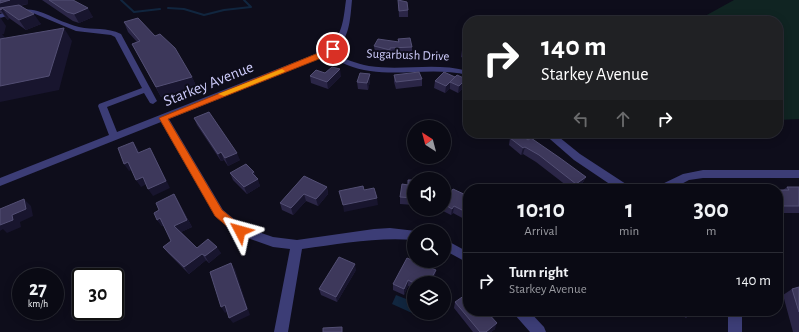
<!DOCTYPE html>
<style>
body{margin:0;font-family:"Alegreya Sans",sans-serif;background:#13131d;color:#f1f3f6;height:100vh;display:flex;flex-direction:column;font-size:15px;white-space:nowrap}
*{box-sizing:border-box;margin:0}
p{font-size:13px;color:#999aa0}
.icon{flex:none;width:22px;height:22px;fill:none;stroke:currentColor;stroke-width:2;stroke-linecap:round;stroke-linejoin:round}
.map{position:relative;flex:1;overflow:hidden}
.drawer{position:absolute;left:463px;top:184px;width:320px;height:132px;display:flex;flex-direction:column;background:#0a0a14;border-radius:16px;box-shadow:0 2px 10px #0003,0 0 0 1px #2a2b34}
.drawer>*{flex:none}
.hud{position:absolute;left:463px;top:16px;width:320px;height:122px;border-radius:16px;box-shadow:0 2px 10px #0003,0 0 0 1px #2a2b34;background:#202124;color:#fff;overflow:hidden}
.needle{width:26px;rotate:324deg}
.buttons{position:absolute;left:407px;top:120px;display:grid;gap:8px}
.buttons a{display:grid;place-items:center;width:44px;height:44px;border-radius:50%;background:#0a0a14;box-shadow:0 2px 10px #0003,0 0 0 1px #2a2b34;font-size:20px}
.speed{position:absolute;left:12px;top:268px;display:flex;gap:8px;font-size:20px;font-weight:700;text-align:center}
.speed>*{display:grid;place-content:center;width:52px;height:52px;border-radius:50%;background:#0a0a14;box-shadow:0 2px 10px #0003,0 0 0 1px #2a2b34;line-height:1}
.speed small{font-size:10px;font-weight:400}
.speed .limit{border:2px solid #111;border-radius:6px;background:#fff;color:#111}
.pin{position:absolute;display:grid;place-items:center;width:34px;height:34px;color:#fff;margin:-17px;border:2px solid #fff;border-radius:50%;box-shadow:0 1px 4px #0007}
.me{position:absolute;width:44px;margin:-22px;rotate:309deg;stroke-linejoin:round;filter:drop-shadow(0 0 3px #0008)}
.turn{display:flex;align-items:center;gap:14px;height:84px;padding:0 12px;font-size:18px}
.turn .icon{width:52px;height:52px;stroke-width:2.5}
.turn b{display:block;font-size:28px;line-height:34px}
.lanes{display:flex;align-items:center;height:38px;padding:0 12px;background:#0003;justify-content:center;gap:20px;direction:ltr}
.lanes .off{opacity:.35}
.eta{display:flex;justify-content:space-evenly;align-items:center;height:68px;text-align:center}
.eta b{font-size:24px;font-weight:700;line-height:28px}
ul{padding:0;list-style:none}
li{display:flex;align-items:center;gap:12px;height:56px;padding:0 12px;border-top:1px solid #2a2b34}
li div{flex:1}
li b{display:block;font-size:15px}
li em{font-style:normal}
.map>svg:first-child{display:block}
</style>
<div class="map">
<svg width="799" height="332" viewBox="0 0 799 332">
<rect width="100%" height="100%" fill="#0e0d1b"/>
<!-- green -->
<path fill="#102422" d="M734,0H799V119L778,120V21H696Z"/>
<!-- water -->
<path fill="#11263f" d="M396,295L414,302L412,313L392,304Z"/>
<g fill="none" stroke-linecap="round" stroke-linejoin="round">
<!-- stream -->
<path stroke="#11263f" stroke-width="2" d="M121,0L134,12L160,9
M168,8L184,9L204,15L224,10L251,7L244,0"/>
<!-- street -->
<path fill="#3c3d76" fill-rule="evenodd" d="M346,0H352C350,20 350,40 332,53C344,58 356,64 369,66C403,71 435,62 468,71V75C433,67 403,76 370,71C354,69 340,62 326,56L169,119L223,210L244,227L273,237L297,240L374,229L390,228L416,231H414V240C376,237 340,244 302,249L288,332H274L290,249L273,247L236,234L215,216L161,122L0,186V178L109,135L98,106L99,104L142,88L115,37L111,35L76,31L33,13L14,14L0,18V14C38,1 45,18 79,27C93,30 107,27 121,34L157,101L153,104L150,103L144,93L107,107L117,132L323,51C343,37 343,22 346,0Z
M543,133H554L580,154L629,186L630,189H617L574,160Z
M703,170H799V178H703L689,180L672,189H657L658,186L683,174Z
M444,239L468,252V263L444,250Z
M513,311H529L544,327L546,332H530L515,315Z
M728,311H742V332H728Z"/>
</g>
<!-- wall -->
<path fill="#2b2647" d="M0,0L28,4L20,6L41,24L26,30L9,18L8,20L6,18L2,13H0Z
M42,0H73L93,17L79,23L73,21Z
M398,0L408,10V17H399Z
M124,22L192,77L196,86L161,97L132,44L137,42L128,32Z
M398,39L412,47V54L390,55V57L375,53L374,46L398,42Z
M468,44V60L461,57L462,50Z
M444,72L465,86L458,93L450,89V88L445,93L434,88L435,81Z
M325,73L341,76L328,89L311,83L310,76Z
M370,74V81L368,90L358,89L357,82Z
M394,75L422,79V86L396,89L394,82Z
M194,118L240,160L228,166L224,160L221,161L197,125Z
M510,138L528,140L586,177L582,184L575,189H571L536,162L523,154L521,155L509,145Z
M254,172L260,186L247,194L233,180L230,173Z
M304,176L327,187L328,194L318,206L306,201L293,215L282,210L280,203Z
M414,180V205L400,204V197L408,185Z
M787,187H799V213H778V191L783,190Z
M174,194L178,201L192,227L181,232L197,248L221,253L209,263L206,260L189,274L168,253L163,247L171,241L164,225L162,226L157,220L159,210Z
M468,196V221L453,213L451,215L441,210L442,209H444V201Z
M407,258L435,277L432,283H414V289L408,286L404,295L393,290V284Z
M356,270L337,302L321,295L319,289Z
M799,287V332H793L783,295L792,289Z
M455,302L495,329L491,332H473L454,308Z
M675,311H694L686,318Z"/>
<!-- shaded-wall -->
<path fill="#18152e" d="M8,0H28V4L2,8L9,18L8,20L0,9V3Z
M88,8L93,17L79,23L74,14Z
M34,14L41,24L26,30L19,20Z
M0,17L6,26L4,34H2L8,41L0,46Z
M64,28L72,41L59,90L0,102V86Z
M340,69L341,76L328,89L327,82Z
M370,74V81L368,90L367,83Z
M192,77L196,86L161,97L156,87Z
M455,77L450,82V88L445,93L446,86Z
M466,79L465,86L458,93L459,86Z
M133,142L138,149L143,160L138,153Z
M525,147L523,154L521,155L523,148Z
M150,148L154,155L170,188L153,196L148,189Z
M221,152L224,160L221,161L218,154Z
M237,153L240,160L228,166L225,158Z
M128,162L133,169L129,171L124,164Z
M254,172L257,179L252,173Z
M143,177L147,184L141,187L136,180Z
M586,177L582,184L575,189H574L576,184Z
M258,179L260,186L247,194L244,187Z
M327,187L328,194L318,206L316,199Z
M174,194L178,201L192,227L179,233L174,226Z
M304,194L306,201L293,215L291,208Z
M377,198L378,205L344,212L343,205Z
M24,199L31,206L33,216L20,222L21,227L7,233L3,229L0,231V223L12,215Z
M454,206L453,213L451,215L452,209Z
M160,218L165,225L162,226L157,220Z
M217,247L221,253L209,263L205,256Z
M202,254L206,260L189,274L184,267Z
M231,263L235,269L250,315L233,323L229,318Z
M355,264L356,270L337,302L336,297Z
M436,270L435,277L432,283H429Z
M408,280V286L404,295V289Z
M225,305L229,311L225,313L221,307Z
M497,323L495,329L491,332H486Z"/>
<!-- building -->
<path fill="#3d385b" stroke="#534f74" d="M0,0H10L0,3Z
M49,0H73L88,8L74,14L67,12Z
M398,0L407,2L408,10L399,11Z
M19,5L34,14L19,20L2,8L1,10L0,9V8Z
M138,18L155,36L160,34L175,48L192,77L156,87L132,44L140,41L124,22Z
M64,28L49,76L0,86V39Z
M410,38L412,47L390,48V50L374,46L378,39L399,42L398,39Z
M468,44V52L462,50Z
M332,67L340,69L327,82L310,76L316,70L325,73Z
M419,72L422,79L396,82L394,75Z
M444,72L455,77L446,86L435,81Z
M360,73L370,74L367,83L357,82Z
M457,75L466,79L459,86L450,82Z
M209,112L237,153L225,158L221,152L218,154L194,118Z
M519,133L528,140L531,138L560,158L586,177L576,184L539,155L525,147L523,148L510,138Z
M133,142L138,153L150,148L166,181L148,189L143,177L136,180L128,162L124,164L118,148Z
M246,164L254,172L252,173L258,179L244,187L230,173Z
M304,176L327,187L316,199L304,194L291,208L280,203Z
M408,180H414V198L400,197L402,184L408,185Z
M363,186L364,190L374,188L377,198L343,205L339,191Z
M598,186L602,189H594Z
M787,187H799V206H783L778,200V194H781L778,190H789Z
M453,189L468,196V213L454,206L452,209L444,204V201Z
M174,194L187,220L174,226L197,248L208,239L217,247L205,256L202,254L184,267L163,247L171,241L160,218L157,220L154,213L159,210L156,203Z
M24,199L26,209L12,215L13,220L0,225V209Z
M339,257L355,264L336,297L319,289Z
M407,258L436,270L429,283H414L408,280L404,289L393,284Z
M231,263L247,309L229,318L225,305L221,307L210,272Z
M799,287V312L792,289Z
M468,293V311H486L497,323L486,332H480L455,302Z
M342,327V332H323V328Z"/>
<!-- route -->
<path fill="#ea580c" stroke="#983908" d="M333,47L337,49L329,55L168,119L222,210L244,228L245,231L244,234H236L215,216L159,118Z"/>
<!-- slow -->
<path fill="#f59e0b" d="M282,69L285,71L284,72L224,96L218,94Z"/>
<g text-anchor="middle" stroke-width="4" stroke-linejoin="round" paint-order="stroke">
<!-- far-street labels -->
<g font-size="13" fill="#cdcbfa" stroke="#0e0d1b">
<text transform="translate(408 54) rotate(2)" y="5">Sugarbush Drive</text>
</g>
<!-- street labels -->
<g font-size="16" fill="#cdcbfa" stroke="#0e0d1b">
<text transform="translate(208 83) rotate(-22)" y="6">Starkey Avenue</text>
</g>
</g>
</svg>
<div class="buttons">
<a><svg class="needle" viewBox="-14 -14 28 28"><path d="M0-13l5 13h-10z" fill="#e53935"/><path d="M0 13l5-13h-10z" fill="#999aa0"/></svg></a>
<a><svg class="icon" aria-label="sound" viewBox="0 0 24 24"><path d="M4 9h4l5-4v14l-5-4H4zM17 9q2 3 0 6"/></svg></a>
<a><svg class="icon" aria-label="search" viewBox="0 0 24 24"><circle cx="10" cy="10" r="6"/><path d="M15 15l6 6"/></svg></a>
<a><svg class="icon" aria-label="layers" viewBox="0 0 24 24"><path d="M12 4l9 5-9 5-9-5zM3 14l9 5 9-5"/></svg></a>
</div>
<div class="speed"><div>27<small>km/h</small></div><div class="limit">30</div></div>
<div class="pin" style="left:333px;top:49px;background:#d93025"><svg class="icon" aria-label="arrive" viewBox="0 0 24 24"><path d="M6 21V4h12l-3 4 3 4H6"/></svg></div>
<svg class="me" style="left:240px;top:231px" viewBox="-20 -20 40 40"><path d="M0-17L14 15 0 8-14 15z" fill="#ea580c" stroke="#fff" stroke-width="4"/></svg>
<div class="hud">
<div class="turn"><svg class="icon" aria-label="right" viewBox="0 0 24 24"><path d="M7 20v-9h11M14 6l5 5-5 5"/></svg><div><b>140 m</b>Starkey Avenue</div></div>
<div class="lanes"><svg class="icon off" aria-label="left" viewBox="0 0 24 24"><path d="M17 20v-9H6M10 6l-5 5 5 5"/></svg><svg class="icon off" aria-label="ahead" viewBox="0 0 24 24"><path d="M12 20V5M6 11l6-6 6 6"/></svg><svg class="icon" aria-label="right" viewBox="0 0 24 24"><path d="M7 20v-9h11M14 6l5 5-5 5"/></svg></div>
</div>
<section class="drawer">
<div class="eta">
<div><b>10:10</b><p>Arrival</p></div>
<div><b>1</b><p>min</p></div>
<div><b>300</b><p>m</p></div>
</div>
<ul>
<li><svg class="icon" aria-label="right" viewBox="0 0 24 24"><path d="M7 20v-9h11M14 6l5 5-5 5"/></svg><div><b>Turn right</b><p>Starkey Avenue</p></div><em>140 m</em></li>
</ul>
</section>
</div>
